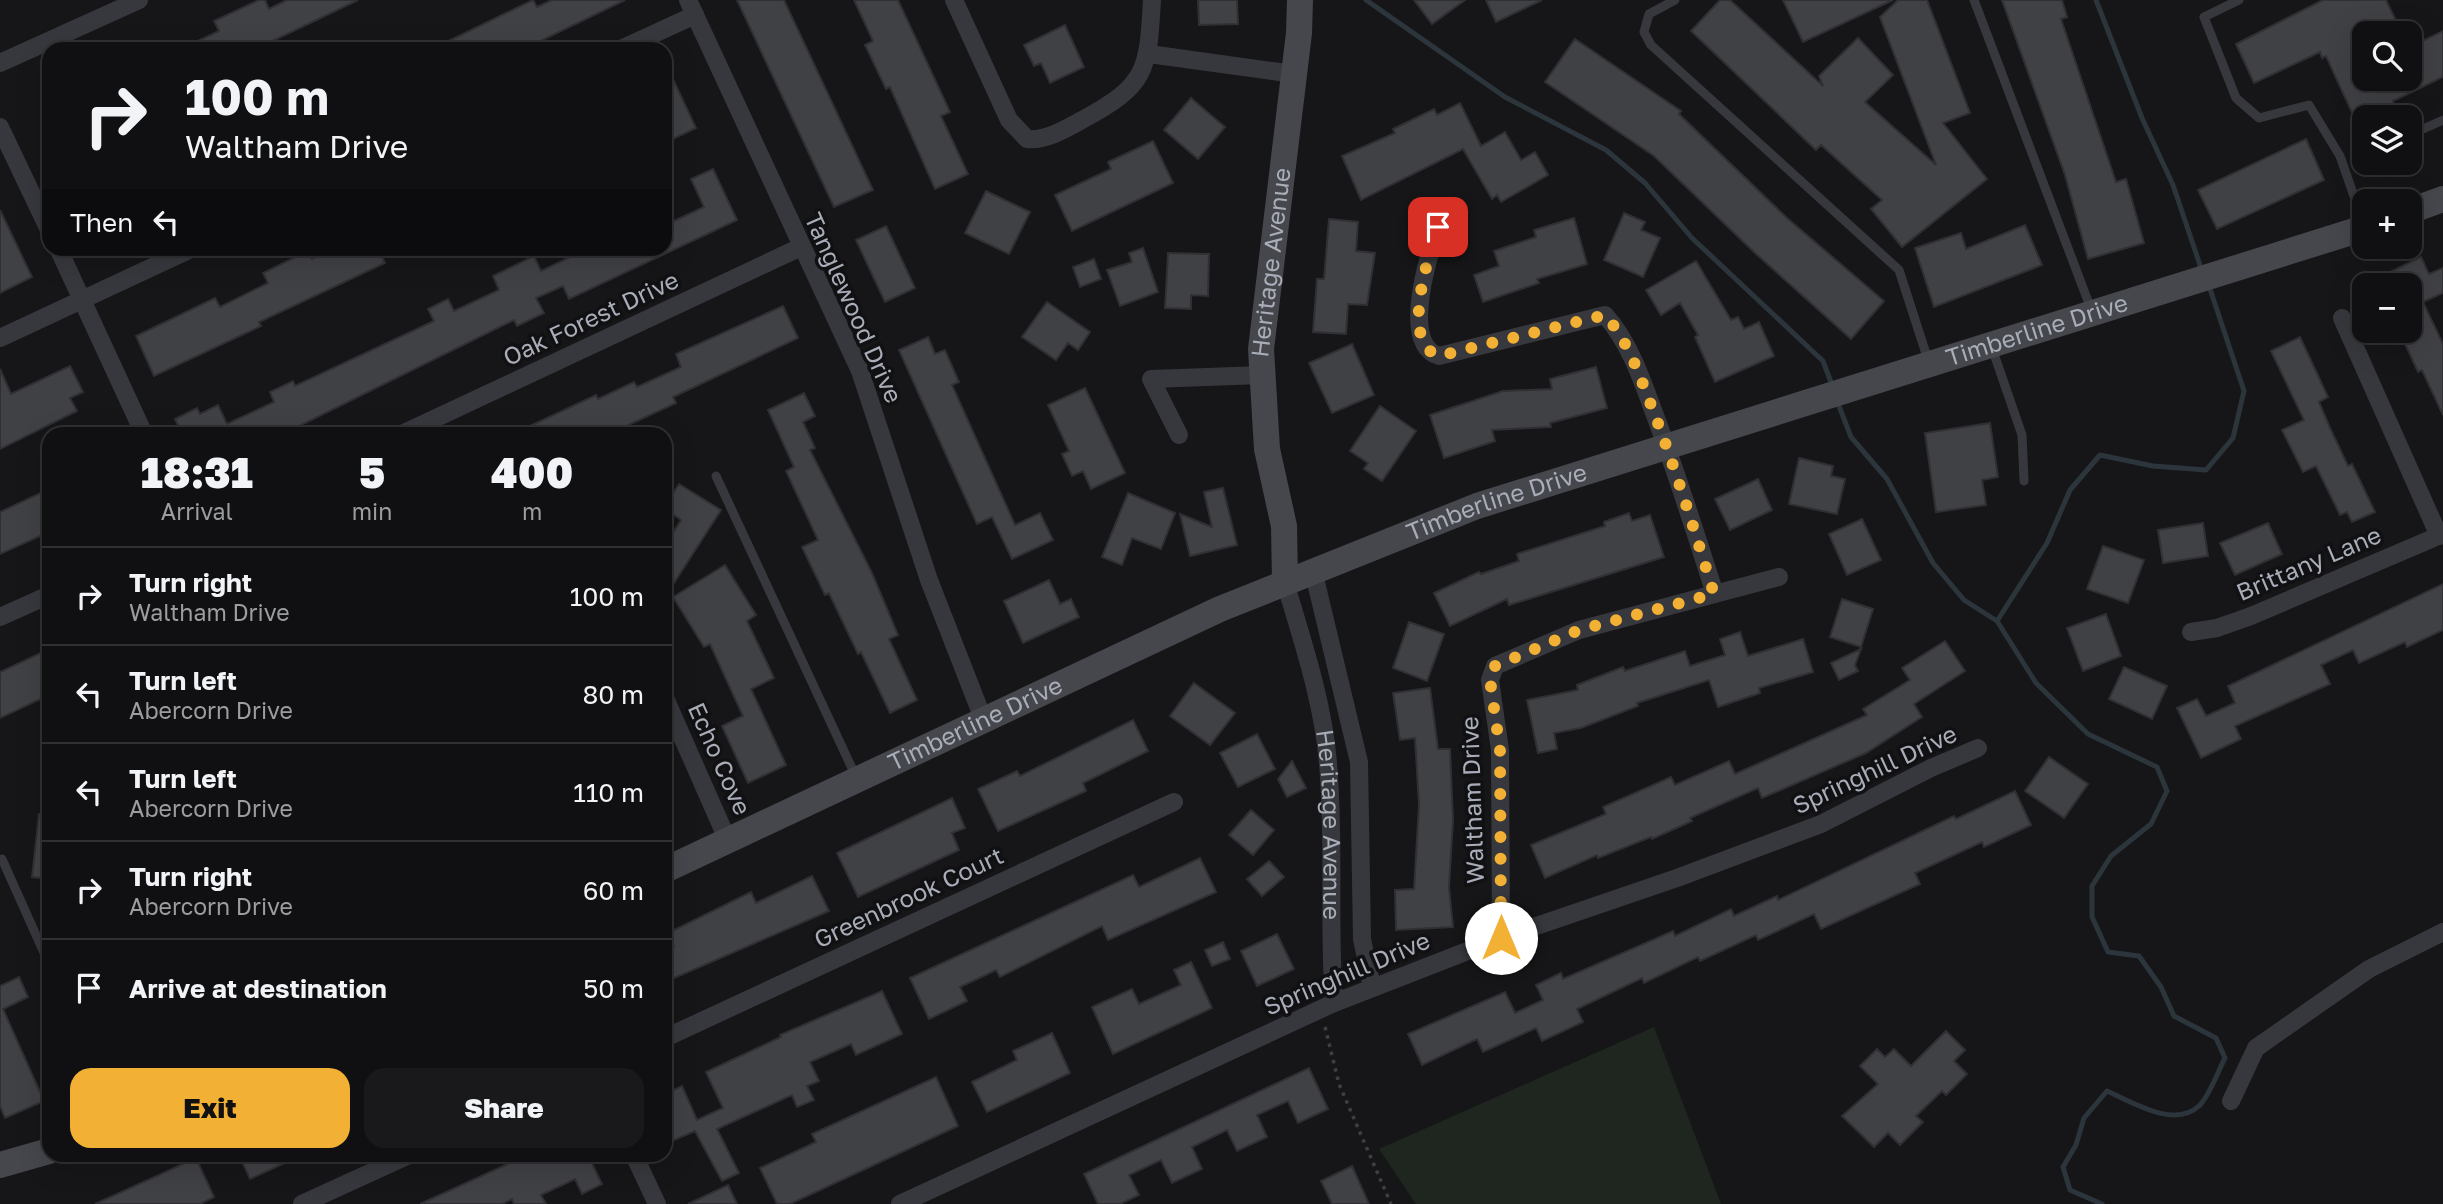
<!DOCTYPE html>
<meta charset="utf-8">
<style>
body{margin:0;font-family:"Golos Text",sans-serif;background:#19191b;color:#f1f3f6;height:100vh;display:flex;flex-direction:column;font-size:26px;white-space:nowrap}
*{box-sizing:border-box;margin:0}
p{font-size:23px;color:#9c9d9f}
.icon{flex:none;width:38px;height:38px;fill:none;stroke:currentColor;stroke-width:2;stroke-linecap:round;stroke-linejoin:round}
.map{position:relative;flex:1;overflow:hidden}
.details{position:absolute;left:42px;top:427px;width:630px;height:735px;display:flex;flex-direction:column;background:#101012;border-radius:21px;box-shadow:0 7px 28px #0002,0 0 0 2px #303032}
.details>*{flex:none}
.hud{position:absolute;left:42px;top:42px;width:630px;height:214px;border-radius:21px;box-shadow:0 7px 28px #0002,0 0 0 2px #303032;background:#101012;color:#f1f3f6;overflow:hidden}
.tools{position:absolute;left:2352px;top:21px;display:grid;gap:14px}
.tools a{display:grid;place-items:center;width:70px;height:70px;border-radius:14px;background:#101012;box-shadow:0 7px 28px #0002,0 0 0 2px #303032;font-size:35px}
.pin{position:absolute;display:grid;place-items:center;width:60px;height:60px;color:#fff;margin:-30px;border-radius:14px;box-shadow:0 4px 10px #0006}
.me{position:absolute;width:77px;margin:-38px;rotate:0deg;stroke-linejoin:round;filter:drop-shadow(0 0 5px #0008)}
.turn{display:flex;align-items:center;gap:24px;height:147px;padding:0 28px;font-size:32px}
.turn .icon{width:91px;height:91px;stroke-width:2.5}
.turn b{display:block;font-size:49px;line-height:60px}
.then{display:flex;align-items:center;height:66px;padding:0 28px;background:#0003;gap:14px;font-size:26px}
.eta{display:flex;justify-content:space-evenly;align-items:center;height:119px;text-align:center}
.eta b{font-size:42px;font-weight:800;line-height:49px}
.primary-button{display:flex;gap:14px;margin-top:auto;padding:14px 28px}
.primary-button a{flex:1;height:80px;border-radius:21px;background:#f2b134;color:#111;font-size:28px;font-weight:800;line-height:80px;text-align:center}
.primary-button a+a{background:#19191b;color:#f1f3f6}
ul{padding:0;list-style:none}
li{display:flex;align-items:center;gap:21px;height:98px;padding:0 28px;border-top:2px solid #303032}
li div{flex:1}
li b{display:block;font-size:26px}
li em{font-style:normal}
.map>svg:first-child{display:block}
</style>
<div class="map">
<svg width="2443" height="1204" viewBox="0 0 2443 1204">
<rect width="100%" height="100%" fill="#161618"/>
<!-- green -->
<path fill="#1e261f" d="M1654,1027L1721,1204H1416L1379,1149Z"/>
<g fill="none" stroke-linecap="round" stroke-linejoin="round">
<!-- stream -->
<path stroke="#2c353c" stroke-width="5" d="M1366,0L1505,97L1606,150L1645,183L1692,238L1823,361L1832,385
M2096,0L2142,118L2173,185L2202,271
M1837,401L1851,437L1887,479L1933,563L1964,600L1997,621
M2102,1204L2070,1190L2063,1167L2076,1145L2084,1118L2107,1091C2132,1102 2174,1129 2199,1106C2210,1095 2218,1071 2225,1058L2216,1038L2174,1016L2161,987L2139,956L2108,952L2092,917V886L2111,856L2151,824L2167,791L2157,767L2088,734L2036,683L1997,621L2047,543L2070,490L2100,455L2153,466L2206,470L2233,438L2244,391L2209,286"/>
</g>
<!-- building -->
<path fill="#404145" stroke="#303034" stroke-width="2" d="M259,0H265L269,9L287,0H358L256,49H181L219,31L214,21Z
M533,0L537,7L552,0H625L524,49H432Z
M737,0H784L873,190L834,207Z
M854,0H898L950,112L941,116L968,174L935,189L890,87L886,89L865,45L873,41Z
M1198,0H1237L1238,24L1199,25Z
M1414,0H1465L1432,24Z
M1486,0H1542L1496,22Z
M1720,0H1730L1823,86L1819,76L1858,38L1893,75L1865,102L1936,165L1880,17L1898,0H1927L1970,113L1943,123L1987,179L1902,247L1871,209L1882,200L1821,145L1816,150L1691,31Z
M1783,0H1893L1803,42Z
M2002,0H2062L2067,17L2061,19L2116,182L2126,179L2144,243L2088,259L2065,175Z
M2323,0H2386L2399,27L2385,33H2364V79H2410V47L2443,31V77L2393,101L2400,117H2354L2326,56L2322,58L2320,52L2254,83L2236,44Z
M1065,25L1084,67L1050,83L1041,63L1034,66L1024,45Z
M1575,39L1681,111L1679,114L1787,218L1884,301L1851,339L1755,253L1654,156L1545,82Z
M665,62L696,128L673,139L665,122Z
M1191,98L1225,127L1198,159L1164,130Z
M1460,103L1481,146L1505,132L1521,160L1535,152L1548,175L1501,202L1497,195L1492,199L1463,149L1361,200L1342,156L1395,133L1393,129L1434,109L1437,115Z
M2306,139L2324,180L2217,229L2198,190Z
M1153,141L1173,183L1072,231L1055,195L1111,169L1108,162Z
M713,169L737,220L569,299L563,286L536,298L544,313L517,326L514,320L283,434H182L175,419L197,408L200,414L218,405L227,424L274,402L270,392L293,381L295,386L434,321L428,309L448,299L454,311L499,290L493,276L534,256L541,271L589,248H665V225L704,207L691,179Z
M986,191L1030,212L1009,254L965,233Z
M0,210L32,277L0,293Z
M1624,213L1645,222L1641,230L1660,238L1643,277L1604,260Z
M1574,218L1587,264L1537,279L1539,283L1483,302L1474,275L1499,266L1494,251L1536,237L1534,230Z
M1329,219L1358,222L1356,251L1375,253L1367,305L1348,304L1346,334L1313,332L1317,279H1324Z
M2025,225L2042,265L1934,307L1915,248L1961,233L1966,249Z
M886,226L915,288L885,302L856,240Z
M334,248H378L385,263L259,322L261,326L154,376L136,336L215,298L220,307L268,283L263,273L308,251L312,259Z
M1143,248L1158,292L1120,306L1107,270L1132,262L1129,253Z
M1168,253L1209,254L1208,296L1191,295V309L1165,308Z
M2421,257L2429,274L2443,268V293L2423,302L2443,344V415L2422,370L2418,372L2400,333L2410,331V285H2389L2384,275Z
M1094,259L1101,279L1080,287L1073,267Z
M1696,261L1731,320L1738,317L1744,329L1759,322L1774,356L1715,382L1695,337L1698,335L1680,303L1661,315L1646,290Z
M1047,302L1090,332L1078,350L1068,343L1056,360L1022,337Z
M783,306L798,338L673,397L676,403L609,434H513L596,395L598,399L634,382L637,387L681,367L676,354Z
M928,337L935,354L945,350L959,382L952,385L1015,525L1040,513L1053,540L1012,559L992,517L977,524L899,350Z
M2300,337L2328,397L2319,402L2330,428L2348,466L2352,464L2375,512L2352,522L2347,512L2340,515L2316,466L2303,472L2282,430L2304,420L2271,351Z
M1352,344L1374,395L1332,413L1309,363Z
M70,366L83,392L70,398L77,411L0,449V369L11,394Z
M1596,367L1607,408L1550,423L1551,427L1492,430L1495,441L1444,458L1430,415L1503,391L1552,389L1550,379Z
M1085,388L1125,473L1091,489L1083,471L1072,476L1062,454L1069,451L1048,405Z
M804,393L815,416L803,422L815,448L810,450L872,573L898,635L889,639L917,700L890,713L861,652L858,654L829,593L825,595L802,547L818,540L786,471L794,467L768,410Z
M1380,406L1416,431L1382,481L1364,469L1368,463L1350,451Z
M1990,423L1998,477L1982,480L1986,505L1936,512L1925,433Z
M1799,458L1833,466L1831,476L1845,479L1837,514L1789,504Z
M1758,479L1772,510L1730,530L1715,499Z
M679,484L721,510L665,597V545L681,520L665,509V505Z
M1223,488L1237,545L1190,556L1180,514L1212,527L1204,492Z
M49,489V532L0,554V512Z
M1128,493L1175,513L1161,549L1132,538L1122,565L1102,557Z
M1629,513L1632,521L1650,515L1664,557L1509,605L1507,599L1450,626L1434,593L1479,572L1481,574L1519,561L1517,554L1605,526L1604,522Z
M1862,519L1881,560L1847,575L1829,534Z
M2203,523L2208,556L2163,563L2158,530Z
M2268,523L2282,554L2235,575L2220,543Z
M2103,546L2144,560L2128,603L2087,589Z
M725,565L756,615L747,621L774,678L751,689L786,765L748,783L722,726L743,716L710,644L704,647L673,597Z
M1049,580L1060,604L1071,599L1079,617L1023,643L1004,601Z
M2443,584V630L2407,647L2405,642L2359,663L2353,650L2321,665L2330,684L2235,726L2241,739L2201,758L2177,708L2197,699L2206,716L2235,703L2228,686Z
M1842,599L1873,609L1861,647L1830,637Z
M2106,614L2121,656L2083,671L2067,628Z
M1409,622L1444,634L1427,681L1393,668Z
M1740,632L1748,656L1803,639L1813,672L1759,688L1760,693L1718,707L1709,680L1637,703L1638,706L1581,728L1554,733L1557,749L1538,753L1527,700L1578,690L1577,685L1623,667L1625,671L1685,651L1690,666L1725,655L1720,639Z
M1945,641L1965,671L1914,704L1922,717L1866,753L1762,798L1758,788L1690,818L1692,821L1652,839L1651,837L1598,858L1597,855L1545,878L1531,845L1606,814L1603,807L1671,777L1675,785L1729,761L1735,774L1867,715L1863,709L1910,680L1902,668Z
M49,649V695L0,718V672Z
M1861,649L1855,665L1858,671L1839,680L1831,663Z
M2124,667L2167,686L2152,719L2109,699Z
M1194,683L1235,713L1210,745L1170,716Z
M1430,688L1438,749H1450L1453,820L1449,887L1453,927L1396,930L1395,890L1414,889L1419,805L1415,738L1400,740L1393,693Z
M1133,720L1148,751L1083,783L1086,791L998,831L978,789L1017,771L1020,776Z
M1257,734L1275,769L1238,787L1220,753Z
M2049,757L2088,784L2064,818L2025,791Z
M1292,761L1306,788L1287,797L1278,779Z
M2015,791L2031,825L1984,847L1982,842L1915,873L1920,884L1821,929L1814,914L1758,940L1756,935L1700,961L1698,957L1644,983L1642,978L1577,1009L1583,1022L1542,1041L1536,1028L1483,1052L1477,1039L1422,1065L1408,1034L1505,992L1515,1013L1543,1000L1536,985L1561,973L1563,979L1673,931L1675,936L1731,909L1734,916L1777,896L1778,900L1954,816L1956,819Z
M952,798L965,828L952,833L959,850L858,897L837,853Z
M1251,810L1274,830L1253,855L1229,835Z
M39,814L49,815V879L32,877Z
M1200,858L1216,892L1108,940L1102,926L1000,977L996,970L960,987L967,1001L929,1019L910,978L1133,875L1139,887Z
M1269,861L1284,877L1262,896L1247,879Z
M812,876L829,911L665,982V951L674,947L668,933L751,892L756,903Z
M1277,934L1294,969L1257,986L1241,951Z
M1223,942L1230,959L1212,966L1205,950Z
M1191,962L1212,1008L1113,1054L1092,1007L1132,989L1139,1004L1181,985L1174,970Z
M19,977L28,997L3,1009L44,1101L5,1118L0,1106V986Z
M882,991L902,1034L856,1055L851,1044L810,1062L819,1081L807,1086L814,1100L797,1107L792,1095L717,1129L739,1173L722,1181L695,1131L665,1144V1094L682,1086L697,1120L723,1108L706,1072L781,1037L780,1035Z
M1946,1031L1965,1050L1954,1061L1967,1074L1946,1095L1942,1091L1916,1116L1923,1122L1900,1145L1888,1133L1874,1147L1842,1116L1878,1084L1860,1066L1877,1049L1885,1057L1894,1049L1911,1066Z
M1052,1033L1070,1073L987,1112L972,1082L1017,1060L1013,1051Z
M1309,1068L1328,1109L1298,1123L1288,1101L1257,1115L1267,1137L1237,1151L1227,1130L1192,1147L1202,1169L1172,1183L1161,1160L1129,1175L1139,1195L1120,1204H1098L1084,1174Z
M936,1077L958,1126L790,1204H777L760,1168L816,1142L812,1134Z
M239,1155H302L250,1179Z
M527,1155H588L602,1184L582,1194L575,1179L541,1195L546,1204H514L512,1199L502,1204H420Z
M196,1158L214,1197L200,1204H95Z
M1352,1166L1369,1204H1332L1321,1181Z
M728,1185L737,1204H688Z"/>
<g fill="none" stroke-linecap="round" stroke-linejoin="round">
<!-- path -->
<path stroke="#3d3f44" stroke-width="3.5" stroke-dasharray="3.5 5" stroke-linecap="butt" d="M1325,1027L1339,1084L1391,1204"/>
<!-- lane -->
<path stroke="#37383d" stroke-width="9" d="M1675,0L1649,14L1644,32L1651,45L1899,270L1929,363
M1974,0L2091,309
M2239,0L2204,17L2236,98L2259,118L2309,105L2340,156L2364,225
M2423,129L2443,120
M1992,348L2022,435L2024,481
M716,476L857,779
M2,859L49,964"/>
<!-- street -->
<g stroke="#37383d" stroke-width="18">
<path d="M688,0L860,371L929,580L984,721"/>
<path d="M954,0L1009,120L1027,139C1045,141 1066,129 1082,120C1147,85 1148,71 1152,0"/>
<path d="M621,49L695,15"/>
<path d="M1149,54L1294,74"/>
<path d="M0,63L139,0"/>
<path d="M0,127L49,230"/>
<path d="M1438,227C1429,254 1400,344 1439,356L1605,315C1629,342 1641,377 1653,410C1676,470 1695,532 1715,594"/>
<path d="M58,248L144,434"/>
<path d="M2342,318L2439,536"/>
<path d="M0,338L193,248"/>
<path d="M402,434L801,247"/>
<path d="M1179,435L1151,379L1262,375"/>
<path d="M1313,570L1359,762L1362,939L1372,987"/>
<path id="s1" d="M1285,582C1302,640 1323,701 1328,763C1335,842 1328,923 1334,1003"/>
<path d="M0,617L49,595"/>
<path d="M2191,632L2217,628L2251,616L2443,534"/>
<path d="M665,698L728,841"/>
<path d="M1501,938L1500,750L1490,680L1495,666L1579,630L1779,577"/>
<path d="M665,1038L1174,802"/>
<path d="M2231,1101L2256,1048L2369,969L2443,932"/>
<path d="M634,1155L657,1204"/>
<path d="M302,1204L409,1155"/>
<path d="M900,1204L1334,1003L1501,938L1677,878L1821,824L1931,768L1978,748"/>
</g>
<!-- secondary -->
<g stroke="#45474d" stroke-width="26">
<path d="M2410,211L2443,199"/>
<path id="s2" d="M1285,582L1284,526L1267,449L1261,349L1299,33L1300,0"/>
<path id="s3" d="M665,870L1220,609L1477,506L2364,228"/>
<path d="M0,1165L49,1151"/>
</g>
</g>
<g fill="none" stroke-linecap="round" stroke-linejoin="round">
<!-- route -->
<path stroke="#f2b134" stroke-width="12" stroke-dasharray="0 21.6" d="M1438,227C1429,255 1399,343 1439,356L1605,315C1629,342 1640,377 1653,410C1676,470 1695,532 1714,594L1579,630L1495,666L1490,680L1500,750L1501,938"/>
</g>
<g text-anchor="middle" stroke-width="7" stroke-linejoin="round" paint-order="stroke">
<!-- street labels -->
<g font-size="24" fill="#a8adb8" stroke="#111113">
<text dy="8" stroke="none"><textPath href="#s2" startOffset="322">Heritage Avenue</textPath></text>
<text transform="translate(853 308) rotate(66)" y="8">Tanglewood Drive</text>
<text transform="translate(591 319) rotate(-25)" y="8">Oak Forest Drive</text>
<text dy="8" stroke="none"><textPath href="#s3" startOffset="1477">Timberline Drive</textPath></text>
<text dy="8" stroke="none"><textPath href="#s3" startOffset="910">Timberline Drive</textPath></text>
<text transform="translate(2309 564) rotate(-23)" y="8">Brittany Lane</text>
<text dy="8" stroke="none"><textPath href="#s3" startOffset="343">Timberline Drive</textPath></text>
<text transform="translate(719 759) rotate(66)" y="8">Echo Cove</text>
<text transform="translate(1875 770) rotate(-25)" y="8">Springhill Drive</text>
<text transform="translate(1473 800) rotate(-92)" y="8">Waltham Drive</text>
<text dy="8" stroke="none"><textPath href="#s1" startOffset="248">Heritage Avenue</textPath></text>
<text transform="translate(909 898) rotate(-25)" y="8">Greenbrook Court</text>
<text transform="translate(1347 974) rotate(-23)" y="8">Springhill Drive</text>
</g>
</g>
</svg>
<div class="tools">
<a><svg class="icon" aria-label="search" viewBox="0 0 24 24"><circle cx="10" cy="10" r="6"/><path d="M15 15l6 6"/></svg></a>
<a><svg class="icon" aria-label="layers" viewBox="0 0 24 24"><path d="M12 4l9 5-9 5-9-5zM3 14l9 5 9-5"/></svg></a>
<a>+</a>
<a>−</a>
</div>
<div class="pin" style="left:1438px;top:227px;background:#d93025"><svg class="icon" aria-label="arrive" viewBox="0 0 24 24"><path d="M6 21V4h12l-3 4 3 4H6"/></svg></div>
<svg class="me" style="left:1501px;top:938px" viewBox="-20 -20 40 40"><circle r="19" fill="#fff"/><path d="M0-13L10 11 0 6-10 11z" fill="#f2b134"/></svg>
<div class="hud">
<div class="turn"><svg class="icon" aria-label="right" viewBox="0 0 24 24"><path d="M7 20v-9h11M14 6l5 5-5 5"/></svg><div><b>100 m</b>Waltham Drive</div></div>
<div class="then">Then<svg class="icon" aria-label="left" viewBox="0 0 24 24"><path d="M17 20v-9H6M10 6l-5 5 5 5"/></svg></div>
</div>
<section class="details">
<div class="eta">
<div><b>18:31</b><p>Arrival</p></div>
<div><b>5</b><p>min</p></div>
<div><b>400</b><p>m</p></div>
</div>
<ul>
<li><svg class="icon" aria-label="right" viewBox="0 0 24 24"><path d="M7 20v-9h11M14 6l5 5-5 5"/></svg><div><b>Turn right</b><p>Waltham Drive</p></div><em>100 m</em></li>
<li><svg class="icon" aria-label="left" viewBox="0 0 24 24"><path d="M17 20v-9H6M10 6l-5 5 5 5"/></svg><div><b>Turn left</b><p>Abercorn Drive</p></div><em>80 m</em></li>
<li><svg class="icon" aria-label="left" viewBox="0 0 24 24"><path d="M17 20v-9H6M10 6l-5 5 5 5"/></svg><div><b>Turn left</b><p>Abercorn Drive</p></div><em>110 m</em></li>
<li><svg class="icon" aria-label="right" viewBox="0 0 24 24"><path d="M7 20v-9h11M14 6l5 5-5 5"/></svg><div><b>Turn right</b><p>Abercorn Drive</p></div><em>60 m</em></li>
<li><svg class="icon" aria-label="arrive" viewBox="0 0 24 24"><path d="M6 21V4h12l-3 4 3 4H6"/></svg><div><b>Arrive at destination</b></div><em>50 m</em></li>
</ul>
<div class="primary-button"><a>Exit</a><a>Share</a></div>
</section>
</div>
